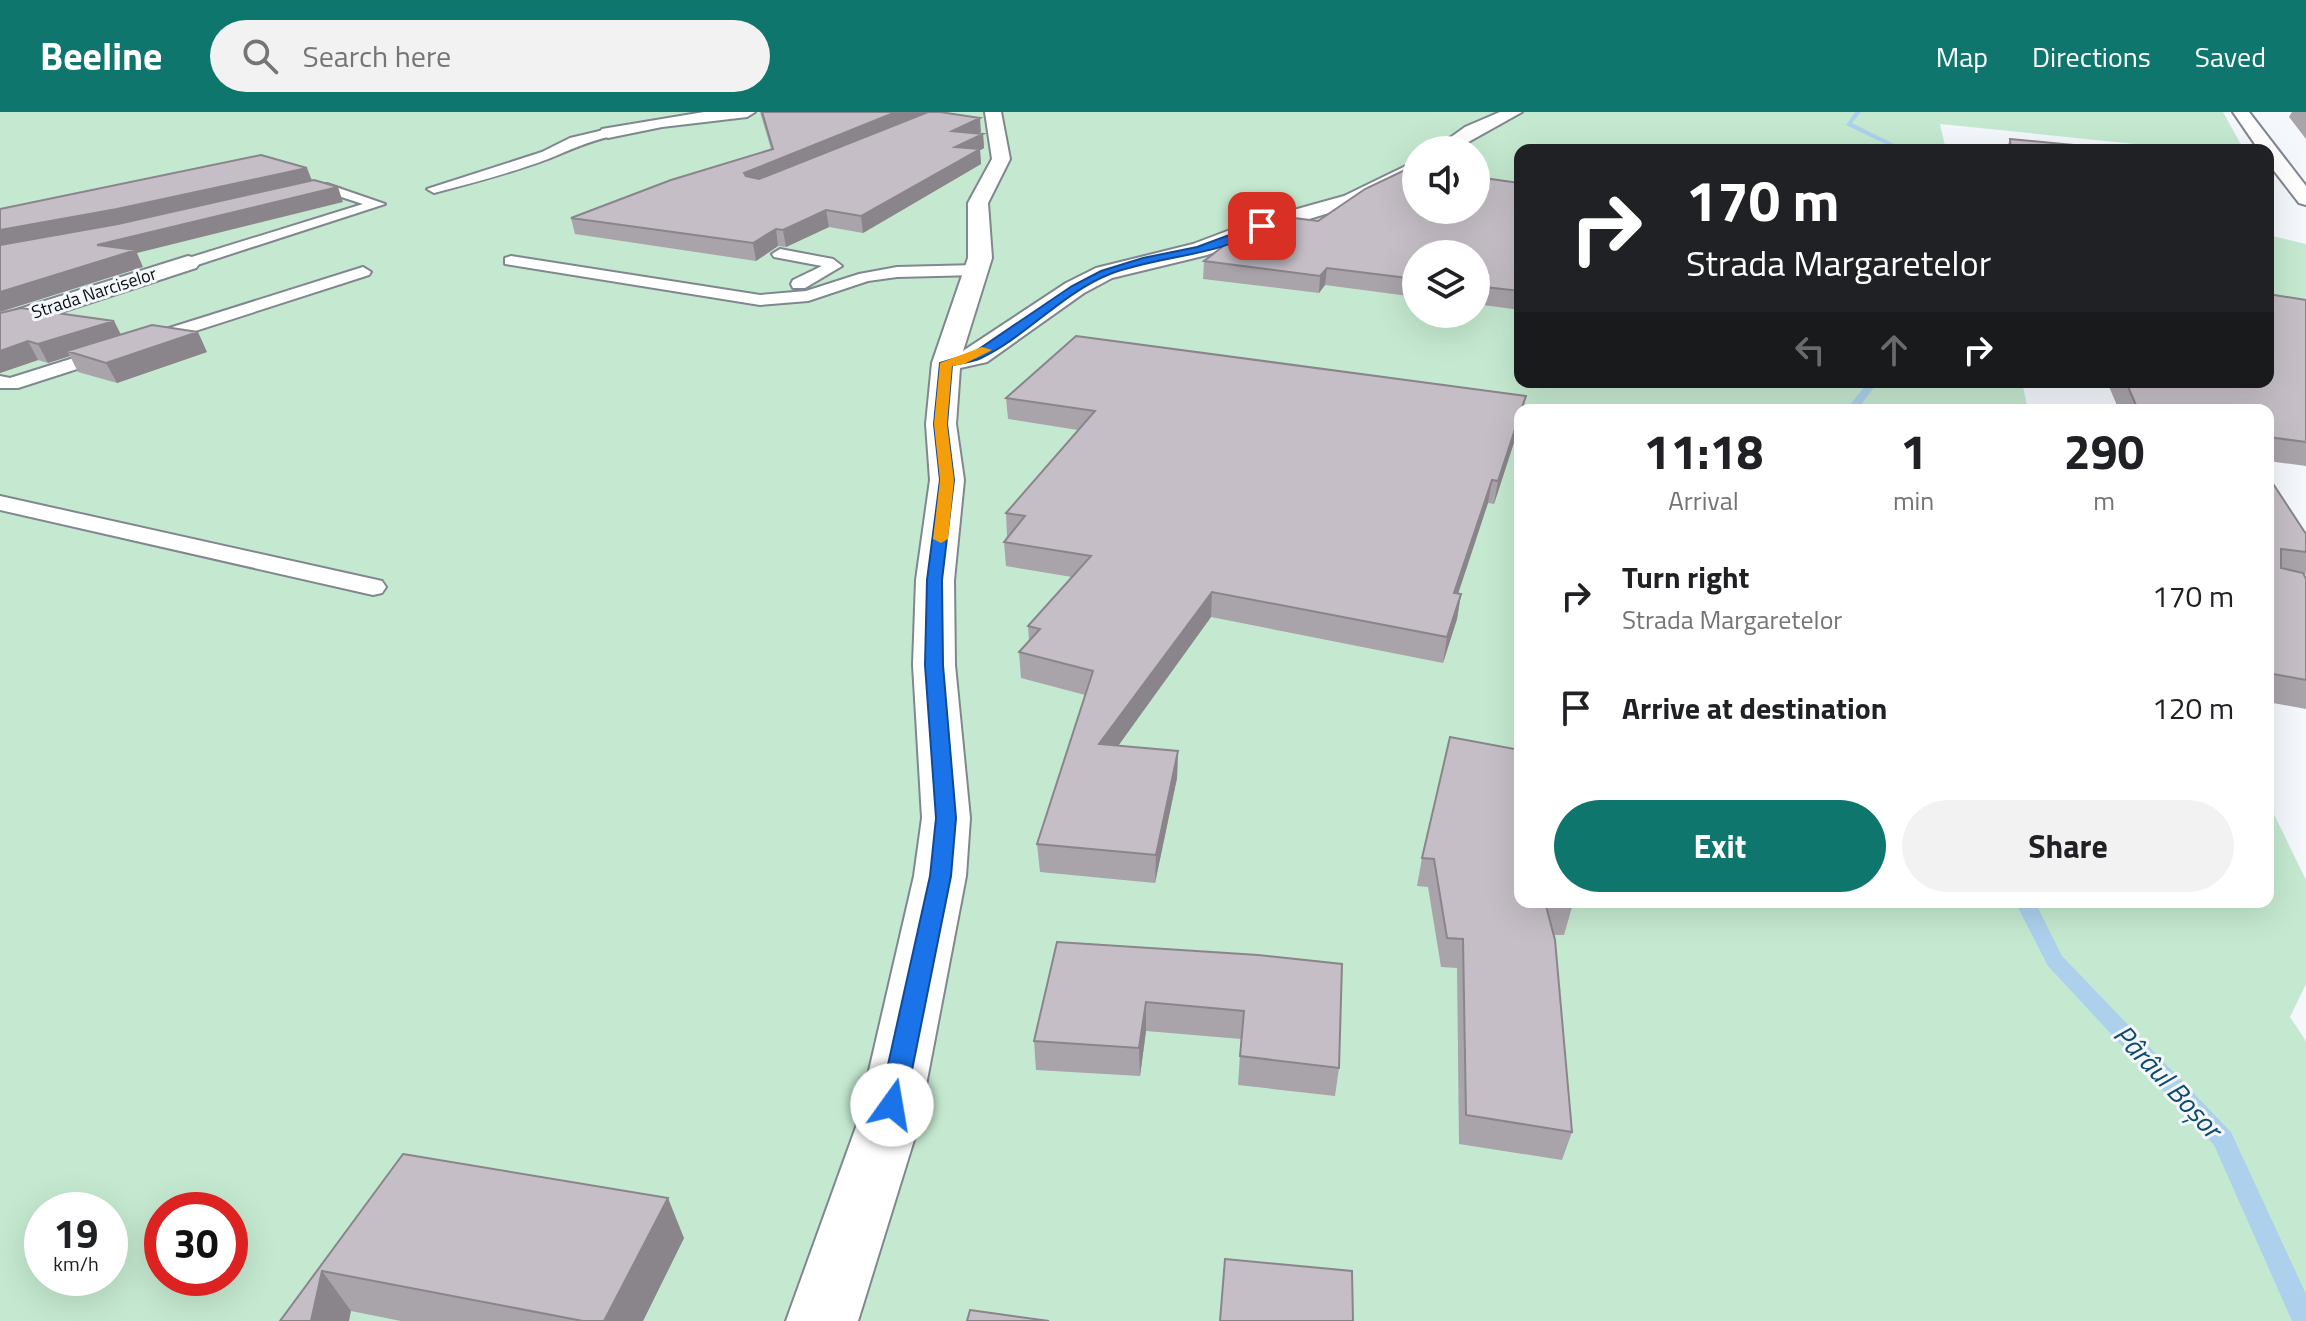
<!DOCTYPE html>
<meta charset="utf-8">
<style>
body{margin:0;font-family:"Titillium Web",sans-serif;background:#f2f2f2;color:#202124;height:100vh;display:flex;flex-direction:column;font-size:30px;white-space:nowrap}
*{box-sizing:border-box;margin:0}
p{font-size:26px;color:#757577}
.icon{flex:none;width:44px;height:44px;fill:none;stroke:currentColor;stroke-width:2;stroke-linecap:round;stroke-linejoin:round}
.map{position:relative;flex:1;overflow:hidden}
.sheet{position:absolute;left:1514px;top:292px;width:760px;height:504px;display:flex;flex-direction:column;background:#fff;border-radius:16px;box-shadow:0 8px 32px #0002}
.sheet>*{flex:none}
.guide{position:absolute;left:1514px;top:32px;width:760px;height:244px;border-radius:16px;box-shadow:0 8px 32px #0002;background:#202124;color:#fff;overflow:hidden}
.controls{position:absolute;left:1402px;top:24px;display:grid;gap:16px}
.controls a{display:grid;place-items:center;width:88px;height:88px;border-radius:50%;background:#fff;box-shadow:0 8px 32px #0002;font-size:40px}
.speed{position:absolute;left:24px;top:1080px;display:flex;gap:16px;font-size:40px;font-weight:700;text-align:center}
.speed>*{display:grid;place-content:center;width:104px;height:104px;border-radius:50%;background:#fff;box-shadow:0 8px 32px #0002;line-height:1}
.speed small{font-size:20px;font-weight:400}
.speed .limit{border:12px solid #d22;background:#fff;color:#111}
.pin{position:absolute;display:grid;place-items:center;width:68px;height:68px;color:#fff;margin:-34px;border-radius:16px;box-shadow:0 4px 12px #0006}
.me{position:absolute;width:88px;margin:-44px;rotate:13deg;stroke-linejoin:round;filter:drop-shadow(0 0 6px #0008)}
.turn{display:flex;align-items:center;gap:28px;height:168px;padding:0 40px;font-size:36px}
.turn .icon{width:104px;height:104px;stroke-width:2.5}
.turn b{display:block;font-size:56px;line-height:68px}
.lanes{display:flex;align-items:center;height:76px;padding:0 40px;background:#0003;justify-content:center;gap:40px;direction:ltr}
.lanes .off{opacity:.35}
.eta{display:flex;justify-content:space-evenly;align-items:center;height:136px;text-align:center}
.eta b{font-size:48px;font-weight:700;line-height:56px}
.primary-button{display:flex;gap:16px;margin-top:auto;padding:16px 40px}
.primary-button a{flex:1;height:92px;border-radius:48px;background:#0f766e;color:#fff;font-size:32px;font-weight:700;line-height:92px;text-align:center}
.primary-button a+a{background:#f2f2f2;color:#202124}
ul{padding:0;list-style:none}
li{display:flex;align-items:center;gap:24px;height:112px;padding:0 40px}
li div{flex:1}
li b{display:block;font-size:30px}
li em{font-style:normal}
header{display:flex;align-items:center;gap:48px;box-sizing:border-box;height:112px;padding:0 40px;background:#0f766e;color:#fff}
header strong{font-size:38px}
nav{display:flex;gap:44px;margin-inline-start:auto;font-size:28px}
.search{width:560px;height:72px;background:#f2f2f2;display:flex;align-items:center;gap:20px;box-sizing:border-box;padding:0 28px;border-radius:44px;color:#757577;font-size:30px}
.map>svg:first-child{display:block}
</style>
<header>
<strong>Beeline</strong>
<div class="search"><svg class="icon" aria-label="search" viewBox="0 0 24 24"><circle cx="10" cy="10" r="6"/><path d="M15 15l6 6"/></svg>Search here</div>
<nav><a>Map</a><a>Directions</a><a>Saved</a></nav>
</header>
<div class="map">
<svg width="2306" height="1209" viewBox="0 0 2306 1209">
<rect width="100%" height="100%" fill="#f4f8fd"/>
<!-- green -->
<path fill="#c5e9d0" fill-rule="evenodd" d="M0,0H2223L2244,38H2194L1940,12L1946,38H1520V270H2022L2028,298H1520V790H2268V690L2306,768V872L2290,905L2306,929V1209H0ZM1416,38H1476V98H1416ZM1416,142H1476V202H1416ZM42,1098H110V1166H42ZM162,1098H230V1166H162Z
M2268,123L2306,132V191L2268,186Z"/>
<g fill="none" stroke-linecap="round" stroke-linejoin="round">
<!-- stream -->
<path fill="#add1ed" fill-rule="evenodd" d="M1855,0H1861L1852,11L1906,38H1898L1846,13Z
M1868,270H1878L1857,298H1846Z
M2015,790H2035L2062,844L2231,1020L2306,1182V1209H2292L2214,1033L2048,854Z"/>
<!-- lane casing -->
<g stroke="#81878f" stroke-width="4">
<path id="lane" d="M608,17L614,21L612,24C589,29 570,38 548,47C511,61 472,71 434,81L427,77L542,40L570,26Z
M327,72L385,92L194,154H182L180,151L182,148L363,92L326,80L299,84L292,80L299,76Z
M780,137L833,147L842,154L805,176H793L791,172L793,168L822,154L774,145L772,142Z
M511,144L760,183L806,179L859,162L897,155L977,153L985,158L977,163L897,165L868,169L808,189L760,193L505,152V146Z
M363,155L371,160L369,163L18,276H0V264L10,266Z
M0,384L373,467L382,469L386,475L382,481L373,483L0,398Z"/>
</g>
<!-- street casing -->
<g stroke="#81878f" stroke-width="4">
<path id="street" d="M704,0H755L747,5L662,15L608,26L599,21L602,17Z
M985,0H1001L1010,47L988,91L992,146L963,239L1066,171L1096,156L1193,132L1254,109L1344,84L1416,49V63L1358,92L1270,119L1207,143L1112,166L1084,181L987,250L960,256L956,312L964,368L954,468L955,553L970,706L966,764L918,1015L858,1209H786L856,1015L914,764L922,706L913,553L916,468L930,368L926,312L932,251L968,146V91L992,47Z
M1500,0H1522L1454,38H1433L1465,15Z
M188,144L196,146L200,151L196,156L0,220V203Z"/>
</g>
<!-- secondary casing -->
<g stroke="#81878f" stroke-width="4">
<path id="secondary" d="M2233,0H2249L2306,74V93L2299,91L2268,51V38H2259Z"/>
</g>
<!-- lane -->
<use href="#lane" fill="#fff" fill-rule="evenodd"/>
<!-- street -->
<use href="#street" fill="#fff" fill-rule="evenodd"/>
<!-- secondary -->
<use href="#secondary" fill="#fff" fill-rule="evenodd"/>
</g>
<!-- wall -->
<path fill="#a9a3aa" d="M760,0H940L981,20L978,21L983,22L984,36L980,38L981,52L863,121L829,115L786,135L778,134L756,149L575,122L571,106L771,37Z
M2292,0H2306V27L2289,5Z
M2010,27L2126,38H2006Z
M1520,71V198L1476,192V142H1416V185L1325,173L1319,181L1203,167L1204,149L1318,109Z
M2306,188V354L2268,349V298H2119L2107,270H2268Z
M0,201L114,209L121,223L207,240L117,271L78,260L70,244L48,251L38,248L0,261Z
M1526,284L1523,298H1520V312L1494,392L1488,391L1458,482H1461L1457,507L1443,551L1211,505L1118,634L1178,639L1177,666L1155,771L1040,760L1037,732L1085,583L1021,566L1019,540L1029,530L1028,514L1072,465L1006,454L1004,430L1007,424L1006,401L1078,318L1008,307L1006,286Z
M2268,364L2306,422V461L2305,464L2306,467V597L2268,590Z
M1450,625L1520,790L1572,795L1564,823H1554L1572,1020L1562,1048L1459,1032L1457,856L1441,855L1428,775L1417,774L1422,746Z
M1258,843L1339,956L1335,984L1238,973L1241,927L1146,919L1140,964L1036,958L1034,929Z
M403,1042L684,1126L643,1209H401L351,1199L280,1209Z"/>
<!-- shaded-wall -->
<path fill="#8a858b" d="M896,0H930L747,76L744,61Z
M980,6L981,20L953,33L952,19Z
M983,22L984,36L980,38L981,52L863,121L861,104L955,35Z
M307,56L313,71L124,112L0,135V118Z
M338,75L343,90L137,141L143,155L0,200V180L97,133Z
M826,98L829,115L786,135L783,118Z
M776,117L778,134L756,149L753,131Z
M1327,156L1325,173L1319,181L1320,164Z
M114,209L123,227L67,239L70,244L48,251L38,232Z
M198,220L207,240L117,271L106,251Z
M28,229L38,248L0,261V239Z
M1520,302V312L1494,392L1498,369Z
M1492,368L1488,391L1450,506L1454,481Z
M1212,480L1211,505L1100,659L1099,632Z
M1461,482L1457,507L1443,551L1447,525Z
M1178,639L1177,666L1155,771L1156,743Z
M1146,890V919L1140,964L1139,936Z
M668,1086L684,1126L643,1209H604Z
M322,1159L351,1199L349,1209H311Z"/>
<!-- building -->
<path fill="#c5bec6" stroke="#8a858b" stroke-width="2" d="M762,0H896L744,61L746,64L759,67L928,0H940L980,6L952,19L983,22L955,35L980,37L861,104L826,98L783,118L776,117L753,131L571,106L671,68L773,37Z
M2010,27L2126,38H2011Z
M261,43L307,56L117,97L0,118V97Z
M1407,57L1416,58V98H1476V65L1520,71V179L1476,174V142H1416V167L1327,156L1320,164L1204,149L1248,115L1278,104L1318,109L1365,77Z
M314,68L338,75L97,133L136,138L0,180V133L118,112Z
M2268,182L2306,188V330L2268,325V298H2138L2126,270H2268Z
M21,196L114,209L38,232L28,229L0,239V201Z
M152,213L198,220L106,251L67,239Z
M1076,224L1526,284L1521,298H1520V302L1498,369L1492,368L1454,481L1461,482L1447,525L1212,480L1099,632L1178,639L1156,743L1037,732L1093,559L1019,540L1040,517L1028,514L1091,444L1004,430L1025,404L1006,401L1095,299L1006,286Z
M2268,364L2306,422V440L2281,437V456L2303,461L2306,467V568L2268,561Z
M1450,625L1520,638V790H1571L1572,795L1546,794L1555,828L1572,1020L1466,1003L1463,827L1447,826L1434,747L1422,746Z
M1057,830L1258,843L1342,852L1339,956L1240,944L1244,899L1146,890L1139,936L1034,929Z
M403,1042L668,1086L604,1209H583L322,1159L311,1209H280Z
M1225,1147L1352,1159L1353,1209H1220Z
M970,1198L1049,1209H967Z"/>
<!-- route -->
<path fill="#1a73e8" stroke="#114b97" stroke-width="2" d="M1259,112L1267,114C1221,145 1160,143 1110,162C1062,181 1027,224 981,246C973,250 961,251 952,253L947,312L954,368L942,468L943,553L956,706L951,764L905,993L901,1001L892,1004L883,1001L879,993L930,764L936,706L925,553L927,468L940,368L934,312L940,251L973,241L1072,174L1101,159L1143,146L1197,135Z"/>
<!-- slow -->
<path fill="#f59e0b" d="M982,235L992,238L964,252L952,254L947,312L954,368L948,427L941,431L933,427L940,368L934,312L940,251Z"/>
<g text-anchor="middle" stroke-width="6" stroke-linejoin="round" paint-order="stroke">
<!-- far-street labels -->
<g font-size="18" fill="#0c0e11" stroke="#f4f8fd">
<text transform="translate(94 181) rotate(-18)" y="6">Strada Narciselor</text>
</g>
<!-- near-water labels -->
<g font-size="28" font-style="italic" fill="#0d4a6e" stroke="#f4f8fd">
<text transform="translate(2168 969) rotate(47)" y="10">Pârâul Boșor</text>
</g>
</g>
</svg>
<div class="controls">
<a><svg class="icon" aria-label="sound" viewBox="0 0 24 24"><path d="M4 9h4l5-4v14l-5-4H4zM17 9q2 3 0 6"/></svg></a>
<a><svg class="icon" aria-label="layers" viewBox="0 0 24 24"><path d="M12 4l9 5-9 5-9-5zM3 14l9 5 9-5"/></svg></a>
</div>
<div class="speed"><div>19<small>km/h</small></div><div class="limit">30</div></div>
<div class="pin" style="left:1262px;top:114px;background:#d93025"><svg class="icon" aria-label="arrive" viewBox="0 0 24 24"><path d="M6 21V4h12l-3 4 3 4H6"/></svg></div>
<svg class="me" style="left:892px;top:993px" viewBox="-20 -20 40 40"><circle r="19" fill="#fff"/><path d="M0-13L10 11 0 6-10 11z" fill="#1a73e8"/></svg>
<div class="guide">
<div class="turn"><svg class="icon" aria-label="right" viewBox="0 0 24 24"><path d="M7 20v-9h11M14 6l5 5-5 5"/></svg><div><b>170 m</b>Strada Margaretelor</div></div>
<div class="lanes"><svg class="icon off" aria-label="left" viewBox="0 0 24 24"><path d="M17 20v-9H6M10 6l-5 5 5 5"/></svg><svg class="icon off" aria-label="ahead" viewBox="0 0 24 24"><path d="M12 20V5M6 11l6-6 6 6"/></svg><svg class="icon" aria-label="right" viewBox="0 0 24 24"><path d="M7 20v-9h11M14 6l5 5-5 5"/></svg></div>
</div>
<section class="sheet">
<div class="eta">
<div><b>11:18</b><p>Arrival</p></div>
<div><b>1</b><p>min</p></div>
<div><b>290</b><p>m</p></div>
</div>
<ul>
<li><svg class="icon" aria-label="right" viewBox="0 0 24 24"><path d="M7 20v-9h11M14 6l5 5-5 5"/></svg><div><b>Turn right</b><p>Strada Margaretelor</p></div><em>170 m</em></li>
<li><svg class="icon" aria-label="arrive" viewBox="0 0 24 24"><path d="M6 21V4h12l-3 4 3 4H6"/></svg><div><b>Arrive at destination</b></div><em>120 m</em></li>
</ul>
<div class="primary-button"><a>Exit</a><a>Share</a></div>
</section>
</div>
